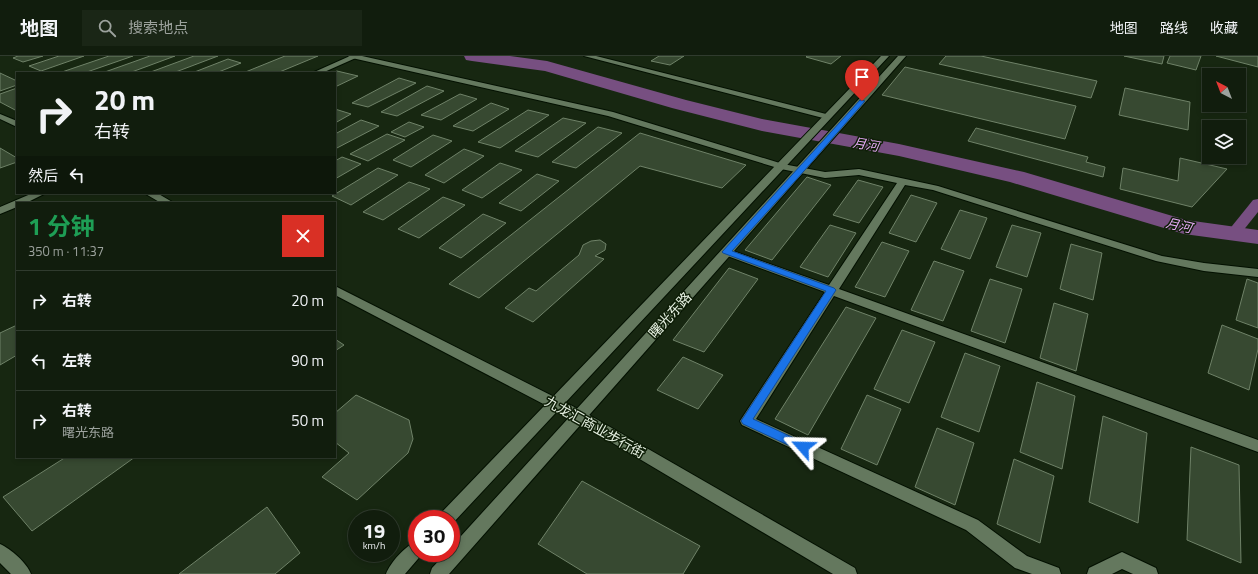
<!DOCTYPE html>
<html lang="zh">
<meta charset="utf-8">
<style>
body{margin:0;font-family:"Titillium Web","Noto Sans SC",sans-serif;background:#1a2616;color:#f1f3f6;height:100vh;display:flex;flex-direction:column;font-size:15px;white-space:nowrap}
*{box-sizing:border-box;margin:0}
p{font-size:13px;color:#9ca29d}
.icon{flex:none;width:22px;height:22px;fill:none;stroke:currentColor;stroke-width:2;stroke-linecap:round;stroke-linejoin:round}
.map{position:relative;flex:1;overflow:hidden}
.side{position:absolute;left:16px;top:146px;width:320px;height:256px;display:flex;flex-direction:column;background:#111d0d;border-radius:0px;box-shadow:0 2px 6px #0003,0 0 0 1px #303b2e}
.side>*{flex:none}
.banner{position:absolute;left:16px;top:16px;width:320px;height:122px;border-radius:0px;box-shadow:0 2px 6px #0003,0 0 0 1px #303b2e;background:#111d0d;color:#f1f3f6;overflow:hidden}
.needle{width:26px;rotate:318deg}
.fabs{position:absolute;left:1202px;top:12px;display:grid;gap:8px}
.fabs a{display:grid;place-items:center;width:44px;height:44px;border-radius:0px;background:#111d0d;box-shadow:0 2px 6px #0003,0 0 0 1px #303b2e;font-size:20px}
.speed{position:absolute;left:348px;top:454px;display:flex;gap:8px;font-size:20px;font-weight:700;text-align:center}
.speed>*{display:grid;place-content:center;width:52px;height:52px;border-radius:50%;background:#111d0d;box-shadow:0 2px 6px #0003,0 0 0 1px #303b2e;line-height:1}
.speed small{font-size:10px;font-weight:400}
.speed .limit{border:6px solid #d22;background:#fff;color:#111}
.pin{position:absolute;display:grid;place-items:center;width:34px;height:34px;color:#fff;margin:-41px -17px;border-radius:50% 50% 50% 0;rotate:-45deg;box-shadow:0 0 4px #0007}
.pin .icon{rotate:45deg}
.me{position:absolute;width:44px;margin:-22px;rotate:295deg;stroke-linejoin:round;filter:drop-shadow(0 0 3px #0008)}
.turn{display:flex;align-items:center;gap:14px;height:84px;padding:0 12px;font-size:18px}
.turn .icon{width:52px;height:52px;stroke-width:2.5}
.turn b{display:block;font-size:28px;line-height:34px}
.then{display:flex;align-items:center;height:38px;padding:0 12px;background:#0003;gap:8px;font-size:15px}
.round{display:grid;place-items:center;flex:none;width:42px;height:42px;border-radius:0px;background:#1a2616}
.head{display:flex;align-items:center;justify-content:space-between;height:68px;padding:0 12px}
h1{font-size:24px;font-weight:700;line-height:30px;color:#1e9e55}
ul{padding:0;list-style:none}
li{display:flex;align-items:center;gap:12px;height:60px;padding:0 12px;border-top:1px solid #303b2e}
li div{flex:1}
li b{display:block;font-size:15px}
li em{font-style:normal}
header{display:flex;align-items:center;gap:24px;box-sizing:border-box;height:56px;padding:0 20px;background:#111d0d;border-bottom:1px solid #303b2e}
header strong{font-size:19px}
nav{display:flex;gap:22px;margin-inline-start:auto;font-size:14px}
.search{width:280px;height:36px;background:#1a2616;display:flex;align-items:center;gap:10px;box-sizing:border-box;padding:0 14px;border-radius:0px;color:#9ca29d;font-size:15px}
.map>svg:first-child{display:block}
</style>
<header>
<strong>地图</strong>
<div class="search"><svg class="icon" aria-label="search" viewBox="0 0 24 24"><circle cx="10" cy="10" r="6"/><path d="M15 15l6 6"/></svg>搜索地点</div>
<nav><a>地图</a><a>路线</a><a>收藏</a></nav>
</header>
<div class="map">
<svg width="1258" height="518" viewBox="0 0 1258 518">
<rect width="100%" height="100%" fill="#172711"/>
<g fill="none" stroke-linecap="round" stroke-linejoin="round">
<!-- canal -->
<path fill="#774f81" fill-rule="evenodd" d="M1258,143V156L1238,181L1233,182L1228,181L1226,178L1228,175L1253,144Z"/>
<!-- river -->
<path fill="#774f81" fill-rule="evenodd" d="M464,0H510L547,5L686,44L762,63L899,88L1024,116L1186,164L1258,174V188L1184,178L1010,126L899,100L762,75L672,52L545,15L472,5L466,4Z"/>
</g>
<!-- building -->
<path fill="#374931" stroke="#6f8268" d="M18,0H43L23,6L13,2Z
M59,0H84L41,15L29,10Z
M109,0H133L84,17H59Z
M150,0H175L129,17H102Z
M194,0H218L173,17H148Z
M285,0H318L277,17H243Z
M659,0H684L670,9L651,5Z
M807,0H841L831,8L806,1Z
M946,0H981L1097,25L1091,42L939,8Z
M1124,0H1164L1162,8Z
M1170,0H1201L1196,14L1167,7Z
M1216,0H1258V11Z
M228,3L241,7L216,17H192Z
M905,11L1076,50L1065,83L882,39Z
M337,15L358,20L335,31V17H331Z
M0,17L17,25V29L0,35Z
M399,22L416,27L368,51L352,47Z
M427,30L444,35L397,60L381,56Z
M17,32V55L0,46V38Z
M1125,32L1190,46L1188,74L1119,59Z
M460,38L477,43L441,64L421,59Z
M491,47L509,53L473,75L453,70Z
M335,53L351,58L335,67Z
M528,54L549,59L500,92L478,86Z
M563,62L586,67L538,101L515,95Z
M361,64L379,70L335,93V78Z
M409,66L424,71L405,81L391,76Z
M598,71L622,77L576,112L552,106Z
M976,72L1088,101L1086,106L1105,111L1103,121L968,85Z
M640,77L746,109L722,132L640,110L479,242L449,228Z
M387,78L405,84L368,105L350,98Z
M433,79L452,85L411,111L393,104Z
M0,92L17,102V106L0,112Z
M464,93L484,100L444,127L425,119Z
M342,101L361,108L335,123V105Z
M1180,102L1227,113L1192,151L1120,133L1123,112L1178,125Z
M500,107L522,114L482,142L462,134Z
M378,112L398,119L351,149L332,140Z
M537,118L559,125L521,155L499,147Z
M807,121L831,129L772,204L745,194Z
M858,124L883,131L859,167L833,159Z
M409,126L430,133L383,164L363,156Z
M911,139L937,147L916,186L889,177Z
M443,141L465,149L419,182L398,173Z
M960,154L987,162L970,203L941,193Z
M483,158L506,167L461,202L439,192Z
M830,169L856,177L828,221L800,211Z
M1012,169L1041,177L1027,221L996,211Z
M600,184L606,188L605,194L595,200L604,203L533,266L505,252L529,232L536,235L579,199L583,189L591,185Z
M882,186L909,195L885,241L855,231Z
M1071,188L1102,197L1093,244L1060,233Z
M934,205L964,215L943,265L911,254Z
M729,212L758,223L704,296L673,284Z
M990,223L1022,233L1005,287L971,275Z
M1247,223L1258,227V272L1236,264Z
M1054,247L1088,258L1076,315L1040,302Z
M846,251L876,262L808,379L775,363Z
M17,269V299L0,309V277Z
M1222,269L1258,283V293L1249,334L1208,317Z
M902,274L935,286L909,347L874,333Z
M335,283L344,289L335,295Z
M965,297L1000,310L979,376L941,361Z
M683,301L723,319L698,353L657,334Z
M1037,326L1075,340L1062,413L1020,396Z
M356,339L409,364L413,383L408,397L357,444L322,421L349,397L335,386V357Z
M867,339L901,353L877,409L841,393Z
M1103,360L1147,377L1138,467L1089,446Z
M937,372L974,387L955,449L915,431Z
M1191,391L1239,409L1241,507L1187,484Z
M66,401H135L32,475L3,441Z
M1014,403L1054,420L1040,487L997,468Z
M582,425L700,490L683,518H587L538,488Z
M267,451L300,497L275,518H179Z"/>
<g fill="none" stroke-linecap="round" stroke-linejoin="round">
<!-- pedestrian casing -->
<g stroke="#031000" stroke-width="2">
<path id="pedestrian" d="M350,0L358,1L322,17H312Z
M0,58L17,65V71L0,63Z
M33,137H46L26,147H17V151L0,158V151Z
M144,137H157L174,147H161Z
M335,230L584,356L855,512L857,518H833L574,364L335,239Z"/>
</g>
<!-- minor casing -->
<g stroke="#031000" stroke-width="2">
<path id="minor" d="M348,0H362L613,56L783,108L825,116L859,113L938,130L1162,200L1204,207L1258,213V221L1204,215L1156,205L933,134L905,129L839,233L1258,384V396L834,240L756,363L978,464L1027,500L1059,512L1061,518H1032L1015,512L966,474L742,369L740,365L825,236L722,198L721,196L722,194H730L829,229L897,127L859,119L825,122L781,113L608,60L352,2Z
M584,0H596L830,59L831,61L827,63Z
M1122,496L1156,512L1158,518H1133L1122,513L1112,518H1087L1089,512Z"/>
</g>
<!-- secondary casing -->
<g stroke="#031000" stroke-width="2">
<path id="secondary" d="M881,0H889L452,468L451,463H438L440,458Z
M898,0H906L449,518H430L432,512L446,497H451V491Z
M417,485V497H423L405,518H386C390,507 405,490 417,485Z
M0,488C11,493 27,507 31,518H11L0,507Z"/>
</g>
<!-- pedestrian -->
<use href="#pedestrian" fill="#64785e" fill-rule="evenodd"/>
<!-- minor -->
<use href="#minor" fill="#64785e" fill-rule="evenodd"/>
<!-- secondary -->
<use href="#secondary" fill="#64785e" fill-rule="evenodd"/>
</g>
<!-- route -->
<path fill="#1a73e8" stroke="#114b97" d="M860,44L865,45L804,115L732,195L834,232L836,234L753,363L807,388L809,391L807,394L803,396L743,368L741,365L826,235L723,197L722,196Z"/>
<g text-anchor="middle" stroke-width="3" stroke-linejoin="round" paint-order="stroke">
<!-- far-water labels -->
<g font-size="13" font-style="italic" fill="#e7abf7" stroke="#0e1e07">
<text transform="translate(866 88) rotate(10)" y="5">月河</text>
<text transform="translate(1179 169) rotate(13)" y="5">月河</text>
</g>
<!-- street labels -->
<g font-size="14" fill="#e4efe0" stroke="#0e1e07">
<text transform="translate(670 259) rotate(-48)" y="5">曙光东路</text>
<text transform="translate(595 371) rotate(29)" y="5">九龙汇商业步行街</text>
</g>
</g>
</svg>
<div class="fabs">
<a><svg class="needle" viewBox="-14 -14 28 28"><path d="M0-13l5 13h-10z" fill="#e53935"/><path d="M0 13l5-13h-10z" fill="#9ca29d"/></svg></a>
<a><svg class="icon" aria-label="layers" viewBox="0 0 24 24"><path d="M12 4l9 5-9 5-9-5zM3 14l9 5 9-5"/></svg></a>
</div>
<div class="speed"><div>19<small>km/h</small></div><div class="limit">30</div></div>
<div class="pin" style="left:862px;top:45px;background:#d93025"><svg class="icon" aria-label="arrive" viewBox="0 0 24 24"><path d="M6 21V4h12l-3 4 3 4H6"/></svg></div>
<svg class="me" style="left:803px;top:391px" viewBox="-20 -20 40 40"><path d="M0-17L14 15 0 8-14 15z" fill="#1a73e8" stroke="#fff" stroke-width="4"/></svg>
<div class="banner">
<div class="turn"><svg class="icon" aria-label="right" viewBox="0 0 24 24"><path d="M7 20v-9h11M14 6l5 5-5 5"/></svg><div><b>20 m</b>右转</div></div>
<div class="then">然后<svg class="icon" aria-label="left" viewBox="0 0 24 24"><path d="M17 20v-9H6M10 6l-5 5 5 5"/></svg></div>
</div>
<section class="side">
<div class="head"><div><h1>1 分钟</h1><p>350 m · 11:37</p></div><a class="round" style="background:#d93025;color:#fff"><svg class="icon" aria-label="close" viewBox="0 0 24 24"><path d="M6 6l12 12M18 6L6 18"/></svg></a></div>
<ul>
<li><svg class="icon" aria-label="right" viewBox="0 0 24 24"><path d="M7 20v-9h11M14 6l5 5-5 5"/></svg><div><b>右转</b></div><em>20 m</em></li>
<li><svg class="icon" aria-label="left" viewBox="0 0 24 24"><path d="M17 20v-9H6M10 6l-5 5 5 5"/></svg><div><b>左转</b></div><em>90 m</em></li>
<li><svg class="icon" aria-label="right" viewBox="0 0 24 24"><path d="M7 20v-9h11M14 6l5 5-5 5"/></svg><div><b>右转</b><p>曙光东路</p></div><em>50 m</em></li>
</ul>
</section>
</div>
